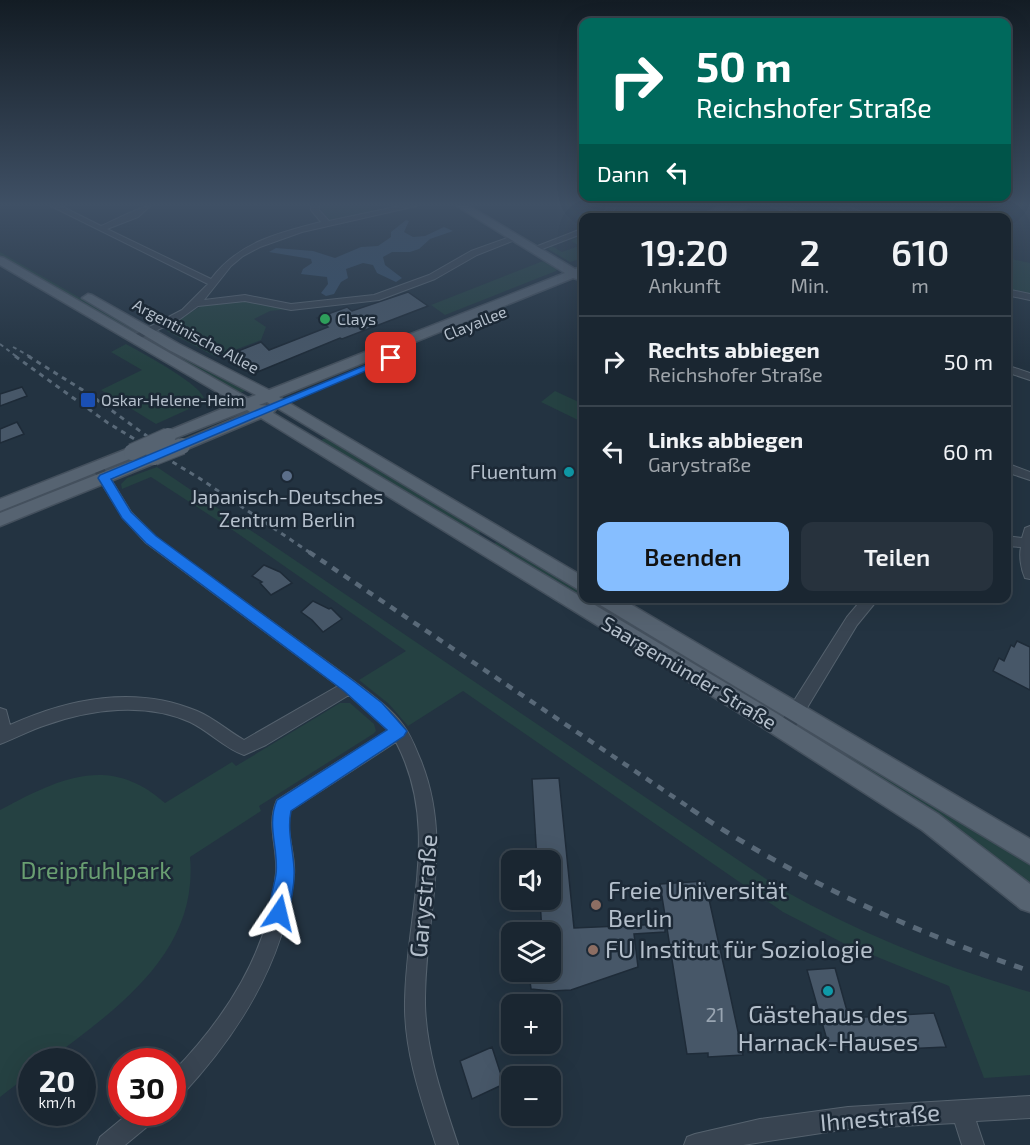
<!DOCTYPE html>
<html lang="de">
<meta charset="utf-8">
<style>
body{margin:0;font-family:"Exo 2",sans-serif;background:#27323d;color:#f1f3f6;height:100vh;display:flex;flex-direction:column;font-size:22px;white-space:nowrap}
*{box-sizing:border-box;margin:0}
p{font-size:20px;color:#9fa5ab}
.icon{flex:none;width:33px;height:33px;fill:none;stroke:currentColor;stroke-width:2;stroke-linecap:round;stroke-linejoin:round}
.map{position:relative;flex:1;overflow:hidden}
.side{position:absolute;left:579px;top:213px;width:432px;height:390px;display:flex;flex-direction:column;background:#1a2631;border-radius:12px;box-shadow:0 6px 24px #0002,0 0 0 2px #38434d}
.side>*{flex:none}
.top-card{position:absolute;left:579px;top:18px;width:432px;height:183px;border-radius:12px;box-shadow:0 6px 24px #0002,0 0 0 2px #38434d;background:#00695c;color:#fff;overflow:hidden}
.buttons{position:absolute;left:501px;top:850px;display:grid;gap:12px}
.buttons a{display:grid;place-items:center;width:60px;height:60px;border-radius:12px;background:#1a2631;box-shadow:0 6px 24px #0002,0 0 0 2px #38434d;font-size:30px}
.speed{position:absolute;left:18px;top:1048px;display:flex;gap:12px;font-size:30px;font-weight:700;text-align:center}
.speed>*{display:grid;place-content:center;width:78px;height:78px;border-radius:50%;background:#1a2631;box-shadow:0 6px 24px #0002,0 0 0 2px #38434d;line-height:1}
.speed small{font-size:15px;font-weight:400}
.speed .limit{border:9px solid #d22;background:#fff;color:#111}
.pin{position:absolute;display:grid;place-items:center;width:51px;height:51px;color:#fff;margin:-26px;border-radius:12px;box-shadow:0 3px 9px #0006}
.me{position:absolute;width:66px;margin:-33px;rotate:10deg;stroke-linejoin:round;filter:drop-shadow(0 0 4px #0008)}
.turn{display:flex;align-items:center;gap:21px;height:126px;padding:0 18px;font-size:27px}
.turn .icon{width:78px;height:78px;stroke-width:2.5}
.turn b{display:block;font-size:42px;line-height:51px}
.then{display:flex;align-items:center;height:57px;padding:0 18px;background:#0003;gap:12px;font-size:22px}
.eta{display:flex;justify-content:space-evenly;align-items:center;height:102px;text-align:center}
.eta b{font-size:36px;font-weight:600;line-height:42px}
.cta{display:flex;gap:12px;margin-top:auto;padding:12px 18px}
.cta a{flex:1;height:69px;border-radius:12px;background:#86beff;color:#111;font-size:24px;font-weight:600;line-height:69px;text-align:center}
.cta a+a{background:#27323d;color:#f1f3f6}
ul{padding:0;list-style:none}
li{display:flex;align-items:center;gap:18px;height:90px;padding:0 18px;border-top:2px solid #38434d}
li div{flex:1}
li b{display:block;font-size:22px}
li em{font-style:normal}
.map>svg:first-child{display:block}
</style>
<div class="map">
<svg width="1030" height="1145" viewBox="0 0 1030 1145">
<rect width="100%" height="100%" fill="#233341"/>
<!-- green -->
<path fill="#254142" d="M318,206H369L374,211L331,221Z
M618,206H658L666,209L674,206H703L680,217H613Z
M783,206H833L868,217H817Z
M583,234V258L570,262L548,249L552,246L562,252L579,246L571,241Z
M0,252L136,330L137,331L130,332L0,256Z
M1007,258L1030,263V295L1007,290Z
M543,261L557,269L556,271L445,315L431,305Z
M241,300L288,309L270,311L254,319L266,327L261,340L216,357L167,331L169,326L201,306Z
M150,338L248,390L236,394L145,340Z
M126,344C142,353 199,383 204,398L200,404L156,424L101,390L142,370L111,352Z
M555,391L583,404V416L578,420L541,402Z
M323,439H327L479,530L480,533L477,536L320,441Z
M157,467L781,889C859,933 943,967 1030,992V1075L984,1078L949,986L845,944L783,912L463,691L408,726L389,704L359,680L406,651L234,531L151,477L122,489L121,484L127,478Z
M496,542L583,593L584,598L593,599L643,629L644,633L643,634L493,545Z
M340,703H350L374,724L376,731L373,734L259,806L261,811L190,857C199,954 114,1011 46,1062H32L31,1073L0,1097V810C58,779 109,753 165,803L232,762L236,766Z
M835,744L1030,861V890L830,751Z"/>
<!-- water -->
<path fill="#364f69" d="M406,220L409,221L404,232L413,237L425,236L444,227L453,231L430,239L419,249L410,252H392L383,257L385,265L402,278L396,282L377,273L373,265L363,263L346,269L348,278L341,282L334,294L326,296L321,293L328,284L327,277L301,274L303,269L312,263L311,259L269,252L276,248L313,251L335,258L361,247L378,246L391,237V232Z"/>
<!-- building -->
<path fill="#475768" stroke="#1e2b38" stroke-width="1.5" d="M408,292L428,306L342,339L340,338L255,373L245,363L239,366L228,355L261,342L269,350L328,327L317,318L347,307L352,311Z
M22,387L27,396L0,406V394Z
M17,422L24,434L0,443V429Z
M264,565L280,572L292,583L271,595L260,583L262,582L252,576Z
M313,601L329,609L331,608L342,619L323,632L312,620L301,612Z
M1017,641L1030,647V690L993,671L999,658L1004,661L1011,645L1014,647Z
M559,778L574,928L665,924V932L634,934L638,967L571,990L551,991L531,989L530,981L517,983V972H550V933H542L540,900H550V861H537L532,779Z
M705,881L728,985L743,1055L708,1057V1053L687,1054L660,884Z
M835,968L849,1018L934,1013L946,1047L860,1051L856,1046L829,1047L807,970Z
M492,1047L504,1084L472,1099L460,1061Z"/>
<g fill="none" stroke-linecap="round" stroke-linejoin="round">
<!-- minor casing -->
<g stroke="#55626e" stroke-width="2">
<path id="minor" d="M51,206H61L101,226C113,221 141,206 150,206L138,217L107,229L211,279C239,242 278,233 321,222L311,210V206H319V210L329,221L400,206H416L302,232L260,247L243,256L231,266L204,300L245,295L291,304L374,295L429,275L471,251L513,236L520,238L477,255L435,279L379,300L291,310L245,301L198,306L180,319L133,342L128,339L130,337L182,310L208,284Z
M608,206H616L609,218H601Z
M771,206H783L812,218H799Z
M834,206H846L877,218H864Z
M946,206H955L939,218H929Z
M584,228V233L537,251L530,249Z
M1006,289L1030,294V300L1006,295Z
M1006,365L1030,373V380L1006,372Z
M1006,463L1030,472V480L1006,472Z
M98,464L102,465L131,512L156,537L355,682C372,695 390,708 403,725C411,735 416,749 421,761C454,844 424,919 425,1004C426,1052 443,1099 458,1145H436C421,1099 404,1051 405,1002C406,912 441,828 396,742L290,811C285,833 296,854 294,875C285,962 238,1035 180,1097L172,1100V1073C225,1019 270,950 276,873C278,847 266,825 277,800L388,730L349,695L266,745L244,755C224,748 209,731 190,722C145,702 91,709 46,725C30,730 16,738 0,744V708L6,710L10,725C69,698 136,685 197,711C214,718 228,731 244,740L338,686L146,543L123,518L92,468Z
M1030,526V579L1025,578C1021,569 1019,556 1021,547L1006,546V536L1022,538L1025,528Z
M863,598H879L857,625L790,736L784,738L778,736L776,731L778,726L847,617Z
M1030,1096V1118L976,1121L984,1145H962L955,1123L848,1129L743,1145H684L687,1137L695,1134L760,1119L848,1107Z
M129,1113H157L154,1121L125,1145H97L100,1137Z"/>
</g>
<!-- major casing -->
<g stroke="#44505d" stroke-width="3">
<path id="major" d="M457,206H469L575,269L584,266V281L573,278L279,397L584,577V593L274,406L276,409L273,413L776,713L938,814L1030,884V912L1021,909L922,830L762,727L261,418L187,449H177L174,446L177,443L250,412L247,410L173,439H163L160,436L163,433L236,403L0,265V257L4,258L248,398L256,395L169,350L82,298L88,294L92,295L179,344L269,390L565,273ZM267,402L273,406L259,405Z
M718,206H731L712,218H698Z
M736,206H749L731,218H717Z
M132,447L140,452L137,456L0,511V499Z
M154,452L162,457L160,461L0,526V513Z
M595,598H620L1030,839V864L597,603Z"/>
</g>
<!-- minor -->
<use href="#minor" fill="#384451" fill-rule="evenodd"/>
<!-- major -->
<use href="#major" fill="#566371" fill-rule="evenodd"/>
<!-- rail-far3 -->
<path stroke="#596978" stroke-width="2" stroke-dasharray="4 4" stroke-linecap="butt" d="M0,344L17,357
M13,347L31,357"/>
<!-- rail-far2 -->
<path stroke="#596978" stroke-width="3" stroke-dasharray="5 5" stroke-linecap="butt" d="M15,356L108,423L199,478L312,554
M28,356L89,394L162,447"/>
<!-- rail-far1 -->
<path stroke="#596978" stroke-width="4.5" stroke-dasharray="7 7" stroke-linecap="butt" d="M309,552L693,810"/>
<!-- rail -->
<path stroke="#596978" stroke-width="5" stroke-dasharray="9 9" stroke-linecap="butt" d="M691,809C795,879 911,931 1030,971"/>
<!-- major-bridge casing -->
<g stroke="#44505d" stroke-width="18" stroke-linecap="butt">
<path id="major-bridge" d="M132,452L168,436
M154,457L182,446"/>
</g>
<!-- major-bridge -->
<use href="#major-bridge" stroke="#566371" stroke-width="16"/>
</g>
<!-- sky -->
<linearGradient id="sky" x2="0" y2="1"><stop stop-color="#131c24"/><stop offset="0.56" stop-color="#3f5065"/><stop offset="1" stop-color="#3f5065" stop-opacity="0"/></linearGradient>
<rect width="1030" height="366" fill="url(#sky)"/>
<!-- route -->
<path fill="#1a73e8" stroke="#114b97" stroke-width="1.5" d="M388,356L396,358L111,479L131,512L156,536L355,682L382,703L407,731L404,736L291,811C287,830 293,849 294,868C295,883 291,906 285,920L279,923L272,920C266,906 274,889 276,874C279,849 266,825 277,800L387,730L344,691L146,543L122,518L98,478L100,475Z"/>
<!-- markers -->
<circle fill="#2e9e5b" stroke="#1c2936" stroke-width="2" cx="325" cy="319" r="6"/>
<rect fill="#1a4fb4" stroke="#1c2936" stroke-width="2" x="80" y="392" width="16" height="16" rx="3"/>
<g fill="#0f9aa8" stroke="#1c2936" stroke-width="2">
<circle cx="569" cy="472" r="6"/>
<circle cx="828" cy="991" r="6"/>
</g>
<circle fill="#5c6f8a" stroke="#1c2936" stroke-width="2" cx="287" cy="476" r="6"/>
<g fill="#8d6e63" stroke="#1c2936" stroke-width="2">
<circle cx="596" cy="905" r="6"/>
<circle cx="593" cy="950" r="6"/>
</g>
<g text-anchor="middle" stroke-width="5" stroke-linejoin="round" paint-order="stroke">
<!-- far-poi labels -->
<g font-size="16" fill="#b4bfcb" stroke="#1c2936" text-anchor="start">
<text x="337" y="325">Clays</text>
<text x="101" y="406">Oskar-Helene-Heim</text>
</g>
<!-- far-street labels -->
<g font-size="16" fill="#b4bfcb" stroke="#1c2936">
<text transform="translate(475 323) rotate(-22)" y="6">Clayallee</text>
<text transform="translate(196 336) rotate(28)" y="6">Argentinische Allee</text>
</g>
<!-- poi labels -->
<g font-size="20" fill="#b4bfcb" stroke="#1c2936" text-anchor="end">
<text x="557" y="479">Fluentum</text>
<text x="287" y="504" text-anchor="middle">Japanisch-Deutsches<tspan x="287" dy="23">Zentrum Berlin</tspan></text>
</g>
<!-- street labels -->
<g font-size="20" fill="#b4bfcb" stroke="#1c2936">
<text transform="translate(689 673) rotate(31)" y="7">Saargemünder Straße</text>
</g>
<!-- near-number labels -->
<g font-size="20" fill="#99a5b2">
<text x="715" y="1022">21</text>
</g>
<!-- near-park labels -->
<g font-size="24" fill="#699e71" stroke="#1c2936">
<text x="96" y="879">Dreipfuhlpark</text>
</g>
<!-- near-poi labels -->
<g font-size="24" fill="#b4bfcb" stroke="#1c2936" text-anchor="start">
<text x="608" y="899">Freie Universität<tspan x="608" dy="28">Berlin</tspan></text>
<text x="605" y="958">FU Institut für Soziologie</text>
<text x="828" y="1023" text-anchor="middle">Gästehaus des<tspan x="828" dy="28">Harnack-Hauses</tspan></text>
</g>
<!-- near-street labels -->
<g font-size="24" fill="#b4bfcb" stroke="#1c2936">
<text transform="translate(424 896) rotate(-85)" y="8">Garystraße</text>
<text transform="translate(880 1118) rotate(-5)" y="8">Ihnestraße</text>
</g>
</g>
</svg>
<div class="buttons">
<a><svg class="icon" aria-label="sound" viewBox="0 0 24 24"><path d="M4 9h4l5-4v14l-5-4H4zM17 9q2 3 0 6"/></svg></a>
<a><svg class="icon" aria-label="layers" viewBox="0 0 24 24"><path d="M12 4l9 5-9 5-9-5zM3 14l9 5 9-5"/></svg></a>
<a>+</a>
<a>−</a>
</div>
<div class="speed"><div>20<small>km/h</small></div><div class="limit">30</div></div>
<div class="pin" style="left:391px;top:358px;background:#d93025"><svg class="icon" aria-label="arrive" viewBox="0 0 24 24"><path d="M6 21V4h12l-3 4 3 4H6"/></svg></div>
<svg class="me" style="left:279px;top:913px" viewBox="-20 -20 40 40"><path d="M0-17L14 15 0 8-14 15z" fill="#1a73e8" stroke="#fff" stroke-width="4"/></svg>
<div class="top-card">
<div class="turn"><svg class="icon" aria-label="right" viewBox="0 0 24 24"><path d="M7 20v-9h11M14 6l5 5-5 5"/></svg><div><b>50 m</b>Reichshofer Straße</div></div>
<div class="then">Dann<svg class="icon" aria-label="left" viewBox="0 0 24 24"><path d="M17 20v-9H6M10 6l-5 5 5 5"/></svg></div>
</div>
<section class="side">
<div class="eta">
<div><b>19:20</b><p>Ankunft</p></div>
<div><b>2</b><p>Min.</p></div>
<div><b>610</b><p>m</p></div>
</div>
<ul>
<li><svg class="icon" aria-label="right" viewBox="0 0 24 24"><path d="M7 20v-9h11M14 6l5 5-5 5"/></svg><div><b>Rechts abbiegen</b><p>Reichshofer Straße</p></div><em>50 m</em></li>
<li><svg class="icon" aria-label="left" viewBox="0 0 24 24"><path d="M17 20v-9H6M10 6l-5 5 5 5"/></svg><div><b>Links abbiegen</b><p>Garystraße</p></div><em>60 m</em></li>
</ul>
<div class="cta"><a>Beenden</a><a>Teilen</a></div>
</section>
</div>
